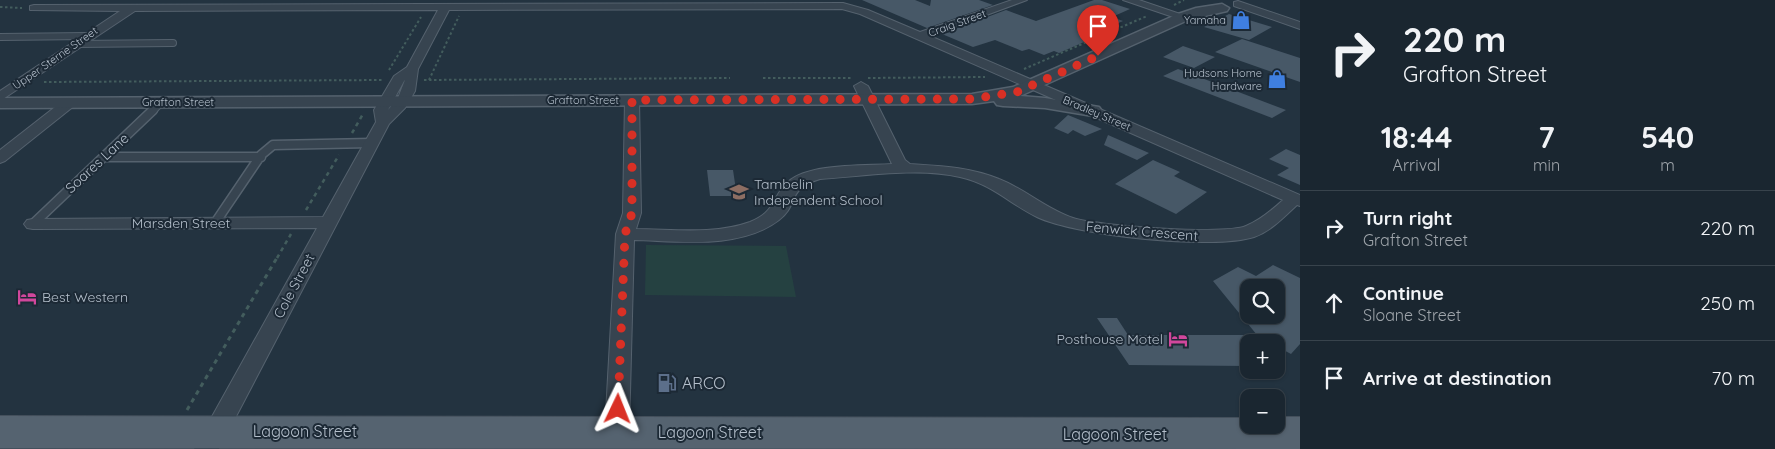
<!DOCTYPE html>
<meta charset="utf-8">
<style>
body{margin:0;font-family:Quicksand,sans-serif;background:#232e38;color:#f1f3f6;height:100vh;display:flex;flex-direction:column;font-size:19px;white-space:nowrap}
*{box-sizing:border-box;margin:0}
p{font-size:16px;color:#9fa5ab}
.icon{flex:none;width:28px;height:28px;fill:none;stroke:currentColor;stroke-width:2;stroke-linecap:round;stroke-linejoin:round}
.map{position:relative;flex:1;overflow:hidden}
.details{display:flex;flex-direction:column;background:#1a2630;width:475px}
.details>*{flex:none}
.hud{background:#1a2630;color:#f1f3f6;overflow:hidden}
.buttons{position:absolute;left:1240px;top:279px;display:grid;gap:10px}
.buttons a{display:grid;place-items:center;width:45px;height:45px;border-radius:10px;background:#1a2630;box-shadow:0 1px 4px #0004,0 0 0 1px #38434c;font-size:25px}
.pin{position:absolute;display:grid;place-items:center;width:42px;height:42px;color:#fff;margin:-51px -21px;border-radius:50% 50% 50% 0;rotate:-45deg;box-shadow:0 0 5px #0007}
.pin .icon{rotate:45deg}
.me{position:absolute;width:55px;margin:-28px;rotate:2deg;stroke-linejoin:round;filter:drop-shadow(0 0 4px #0008)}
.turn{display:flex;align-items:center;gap:18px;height:105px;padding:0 20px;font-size:22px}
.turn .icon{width:65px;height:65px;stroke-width:2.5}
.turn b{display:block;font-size:35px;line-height:42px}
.eta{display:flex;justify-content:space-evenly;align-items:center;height:85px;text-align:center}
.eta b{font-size:30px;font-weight:800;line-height:35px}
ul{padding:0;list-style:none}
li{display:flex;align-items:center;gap:15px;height:75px;padding:0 20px;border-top:1px solid #38434c}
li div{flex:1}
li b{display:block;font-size:19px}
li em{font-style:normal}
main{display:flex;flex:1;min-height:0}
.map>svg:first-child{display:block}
</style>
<main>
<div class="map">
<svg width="1300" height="449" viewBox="0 0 1300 449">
<rect width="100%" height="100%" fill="#233340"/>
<!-- green -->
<path fill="#254141" d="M646,245L786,246L796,297L645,295Z"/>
<!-- building -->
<path fill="#475867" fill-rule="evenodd" d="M862,0H915L930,6L931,0H979L993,5L927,28Z
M1094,0H1102L1130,9L1112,17L1123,21L1105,29L1109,31L1059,53L1054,51L1044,55L1029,49L1022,51L995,40L973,47L942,34L1006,10L1036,21Z
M1229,14L1272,27L1249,40L1204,27Z
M1242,39L1300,58V82L1215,52Z
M1183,46L1215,57L1194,68L1163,57Z
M1178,69L1286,110L1272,118L1163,76Z
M1068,115L1102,129L1085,136L1073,130L1068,134L1054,128Z
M1108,135L1149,153L1137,160L1104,145Z
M1286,149L1300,155V185L1277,175L1289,168L1269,159Z
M1153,160L1180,172L1174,176L1207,192L1176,214L1115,184Z
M707,170H733L736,190H731V196H710Z
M1273,265L1300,278V344L1291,354L1276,346V342H1271L1257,335L1213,281L1238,267L1256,276ZM1249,288H1276V315H1249Z
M1097,318H1117L1128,335H1249V366L1129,365Z"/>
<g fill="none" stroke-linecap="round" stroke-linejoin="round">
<!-- service-far1 casing -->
<g stroke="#55626e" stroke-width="8">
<path id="service-far1" d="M0,37L87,36
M76,44L173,43
M152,112L162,102"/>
</g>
<!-- service casing -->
<g stroke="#55626e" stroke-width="11">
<path id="service" d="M104,157H261
M215,223L261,155L273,145L371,143
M33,224L153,110"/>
</g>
<!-- minor casing -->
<g stroke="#55626e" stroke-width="2">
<path id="minor" d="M1012,0H1027L930,36L1300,195V206L1297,205C1284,217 1271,231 1254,237C1213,250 1077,236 1037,217C1010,204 992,184 960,177C919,167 863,176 820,179C785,190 800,204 779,220C740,250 679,241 634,240L629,431L625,438L617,441L609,438L605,431L616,234L623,213L625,100L627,97L632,96L639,100L641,213L636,229C672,229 714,235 750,222C777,211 771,197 788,182C808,163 865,166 892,164L854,86L861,82L868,86L905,160L910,164C941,166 970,167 999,179C1025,189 1046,209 1073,218C1096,226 1226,235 1246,226C1260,220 1272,210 1283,200L860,14L842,9L449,10L418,69L415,91L405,108L389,124L219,449H194L317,228L33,229L27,228L24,224L27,220L33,219L323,217L376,122L374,110L394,76L407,67L438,10L135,11L0,101V91L120,11L30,10V6L34,5L843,3L868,10L920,32ZM405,80L398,98L388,110L404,81Z
M1123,0H1139L1189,17L1187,19H1179Z
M1238,1L1300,22V29L1234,6V2Z
M69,99L74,100L76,103L74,106L5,161L0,163V150L64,100Z"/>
</g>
<!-- tertiary casing -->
<g stroke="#55626e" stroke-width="3">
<path id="tertiary" d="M1222,4L1229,8L1227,11L1188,20L1020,96L1045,98L1099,107L1102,111L1099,115L1093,116L1045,108L1003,106L997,105L994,101L972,104L0,108V98L972,94L1013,87L1178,14L1196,8Z"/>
</g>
<!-- primary casing -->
<g stroke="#44505c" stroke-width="2">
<path id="primary" d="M0,416L1249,418V425H1276V417H1300V449L0,448Z"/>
</g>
<!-- path-far2 -->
<path stroke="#435d5d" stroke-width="2" stroke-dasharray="2.5 2.5" stroke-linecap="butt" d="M1174,5L1184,0
M0,7L22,8
M1024,69L1147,16
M389,70L421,17
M763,78H852
M868,78L985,77
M424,80L730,78
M429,80L459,16
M44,82L384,80"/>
<!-- path-far1 -->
<path stroke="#435d5d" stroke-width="2.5" stroke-dasharray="4 4" stroke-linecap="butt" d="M352,133L363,114
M306,210L339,155
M277,258L291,234"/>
<!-- path -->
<path stroke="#435d5d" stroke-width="3" stroke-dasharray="4.5 4.5" stroke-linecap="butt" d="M187,410L278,256"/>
<!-- service-far1 -->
<use href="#service-far1" stroke="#374450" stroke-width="6"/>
<!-- service -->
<use href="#service" stroke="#374450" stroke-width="8"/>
<!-- minor -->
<use href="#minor" fill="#374450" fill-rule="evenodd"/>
<!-- tertiary -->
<use href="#tertiary" fill="#374450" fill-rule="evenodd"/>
<!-- primary -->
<use href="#primary" fill="#556370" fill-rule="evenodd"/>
</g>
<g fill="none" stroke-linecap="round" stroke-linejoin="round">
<!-- route -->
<path stroke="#d93025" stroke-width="9" stroke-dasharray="0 16.2" d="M618,409L625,234L632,213V100L972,99L1017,92L1098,56"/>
</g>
<!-- icons -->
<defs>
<g id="shop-bare" transform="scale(1.5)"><path d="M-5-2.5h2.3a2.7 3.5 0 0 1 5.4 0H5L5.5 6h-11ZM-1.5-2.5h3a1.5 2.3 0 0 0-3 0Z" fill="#3f7fe0" stroke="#1c2935" stroke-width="2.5" paint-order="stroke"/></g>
<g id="school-bare" transform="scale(1.5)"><path d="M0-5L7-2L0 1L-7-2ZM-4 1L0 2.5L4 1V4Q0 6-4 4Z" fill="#8d6e63" stroke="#1c2935" stroke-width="2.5" paint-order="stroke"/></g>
<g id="hotel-bare" transform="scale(1.5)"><path d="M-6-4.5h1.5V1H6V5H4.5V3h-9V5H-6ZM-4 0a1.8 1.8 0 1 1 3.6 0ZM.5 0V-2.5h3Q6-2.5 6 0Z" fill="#d1479c" stroke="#1c2935" stroke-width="2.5" paint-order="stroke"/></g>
<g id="fuel-bare" transform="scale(1.5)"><path d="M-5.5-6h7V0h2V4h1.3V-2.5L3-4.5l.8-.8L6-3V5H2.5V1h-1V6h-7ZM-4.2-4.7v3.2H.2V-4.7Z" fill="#5c6f8a" stroke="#1c2935" stroke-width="2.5" paint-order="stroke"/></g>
</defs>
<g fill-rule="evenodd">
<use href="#shop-bare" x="1241" y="20"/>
<use href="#shop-bare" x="1277" y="79"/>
<use href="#school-bare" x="739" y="192"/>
<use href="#hotel-bare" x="27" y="297"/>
<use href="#hotel-bare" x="1178" y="339"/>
<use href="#fuel-bare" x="667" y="383"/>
</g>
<g text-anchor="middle" stroke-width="4" stroke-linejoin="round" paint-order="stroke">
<!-- far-poi labels -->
<g font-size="11" fill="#b4bfcb" stroke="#1c2935" text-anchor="end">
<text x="1226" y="24">Yamaha</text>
<text x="1262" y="77">Hudsons Home<tspan x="1262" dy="13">Hardware</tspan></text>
</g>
<!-- far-street labels -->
<g font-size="11" fill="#b4bfcb" stroke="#1c2935">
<text transform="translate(957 23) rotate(-20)" y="4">Craig Street</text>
<text transform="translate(55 58) rotate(-35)" y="4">Upper Sterne Street</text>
<text x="583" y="104">Grafton Street</text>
<text x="178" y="106">Grafton Street</text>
<text transform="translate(1097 113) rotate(23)" y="4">Bradley Street</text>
</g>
<!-- street labels -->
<g font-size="14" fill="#b4bfcb" stroke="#1c2935">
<text transform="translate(97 163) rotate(-43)" y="5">Soares Lane</text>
<text x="181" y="228">Marsden Street</text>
<text transform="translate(1142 231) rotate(5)" y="5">Fenwick Crescent</text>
<text transform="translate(294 286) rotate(-62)" y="5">Cole Street</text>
</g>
<!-- poi labels -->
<g font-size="14" fill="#b4bfcb" stroke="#1c2935" text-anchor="start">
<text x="754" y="189">Tambelin<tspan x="754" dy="16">Independent School</tspan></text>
<text x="42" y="302">Best Western</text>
<text x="1163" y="344" text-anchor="end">Posthouse Motel</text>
</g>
<!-- near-poi labels -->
<g font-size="16" fill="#b4bfcb" stroke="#1c2935" text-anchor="start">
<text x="682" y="389">ARCO</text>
</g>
<!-- near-street labels -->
<g font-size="16" fill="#b4bfcb" stroke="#1c2935">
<text x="305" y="437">Lagoon Street</text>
<text x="710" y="438">Lagoon Street</text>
<text x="1115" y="440">Lagoon Street</text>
</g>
</g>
</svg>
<div class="buttons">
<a><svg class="icon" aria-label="search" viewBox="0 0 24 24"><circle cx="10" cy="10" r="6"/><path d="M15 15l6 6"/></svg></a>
<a>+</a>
<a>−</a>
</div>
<div class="pin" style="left:1098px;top:56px;background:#d93025"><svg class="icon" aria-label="arrive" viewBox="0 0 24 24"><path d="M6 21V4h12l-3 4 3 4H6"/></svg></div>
<svg class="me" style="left:618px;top:409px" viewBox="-20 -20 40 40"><path d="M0-17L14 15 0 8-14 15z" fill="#d93025" stroke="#fff" stroke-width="4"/></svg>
</div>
<section class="details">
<div class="hud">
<div class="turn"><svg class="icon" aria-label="right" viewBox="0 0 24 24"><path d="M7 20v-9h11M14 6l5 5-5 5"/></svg><div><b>220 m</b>Grafton Street</div></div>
</div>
<div class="eta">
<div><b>18:44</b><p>Arrival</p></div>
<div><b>7</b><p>min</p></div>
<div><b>540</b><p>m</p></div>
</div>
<ul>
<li><svg class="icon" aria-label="right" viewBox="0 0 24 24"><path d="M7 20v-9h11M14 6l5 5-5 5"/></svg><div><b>Turn right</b><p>Grafton Street</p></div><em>220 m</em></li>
<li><svg class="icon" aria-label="ahead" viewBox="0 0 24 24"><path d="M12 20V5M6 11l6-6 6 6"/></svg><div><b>Continue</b><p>Sloane Street</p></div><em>250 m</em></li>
<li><svg class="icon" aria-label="arrive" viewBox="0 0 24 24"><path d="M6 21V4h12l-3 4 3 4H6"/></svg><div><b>Arrive at destination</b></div><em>70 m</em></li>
</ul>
</section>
</main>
